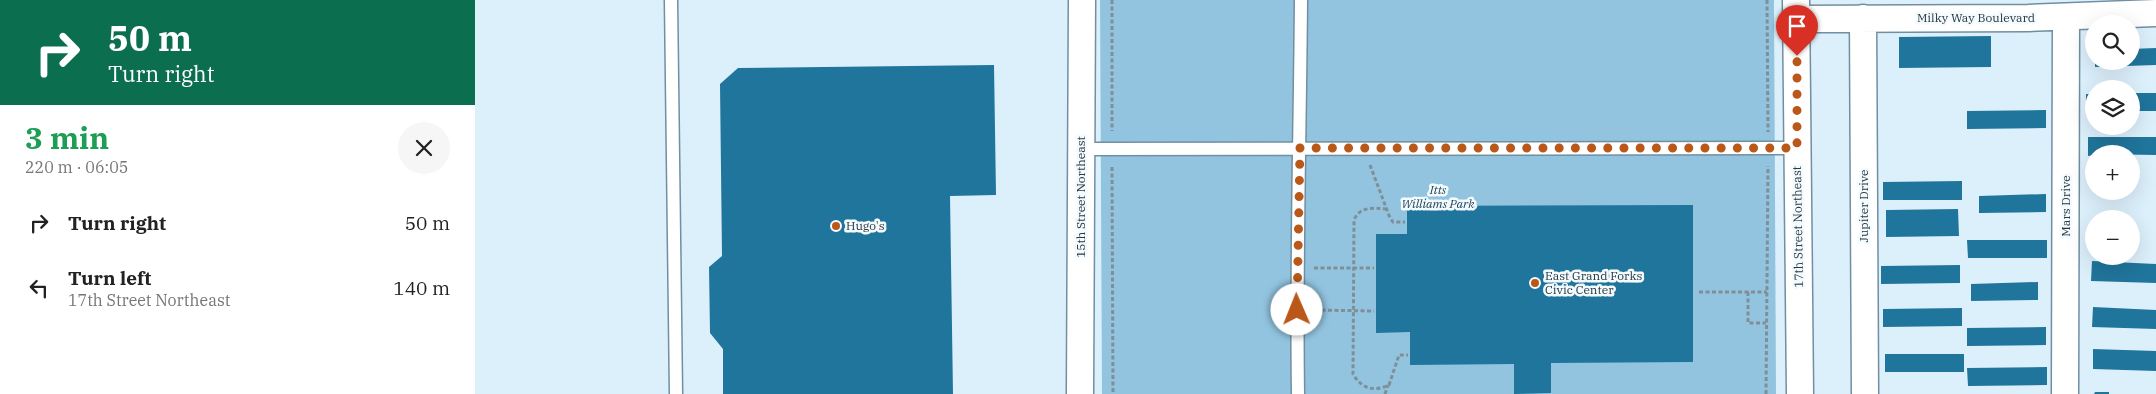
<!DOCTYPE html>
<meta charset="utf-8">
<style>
body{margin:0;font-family:"IBM Plex Serif",serif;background:#f6f6f6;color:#222;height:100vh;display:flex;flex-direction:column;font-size:19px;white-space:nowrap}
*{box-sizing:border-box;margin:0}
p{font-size:16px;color:#767676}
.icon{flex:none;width:28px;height:28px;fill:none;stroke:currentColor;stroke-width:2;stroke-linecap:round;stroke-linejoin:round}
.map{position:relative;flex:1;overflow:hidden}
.sheet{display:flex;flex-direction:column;background:#fff;width:475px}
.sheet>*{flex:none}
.top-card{background:#0b6e4f;color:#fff;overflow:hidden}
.buttons{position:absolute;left:1610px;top:15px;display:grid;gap:10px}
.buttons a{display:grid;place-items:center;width:55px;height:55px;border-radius:50%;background:#fff;box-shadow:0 5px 20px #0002;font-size:25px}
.pin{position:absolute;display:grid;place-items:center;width:42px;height:42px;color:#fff;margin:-51px -21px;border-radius:50% 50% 50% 0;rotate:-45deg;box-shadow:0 0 5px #0007}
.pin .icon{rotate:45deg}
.me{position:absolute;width:55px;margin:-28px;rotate:359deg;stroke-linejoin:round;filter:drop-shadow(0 0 4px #0008)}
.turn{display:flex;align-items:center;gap:18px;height:105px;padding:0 25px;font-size:22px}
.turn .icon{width:65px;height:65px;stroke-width:2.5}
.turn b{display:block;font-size:35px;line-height:42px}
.round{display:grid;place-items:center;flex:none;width:52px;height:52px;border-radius:26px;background:#f6f6f6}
.head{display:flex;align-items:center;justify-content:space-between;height:85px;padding:0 25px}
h1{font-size:30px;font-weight:800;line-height:38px;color:#1e9e55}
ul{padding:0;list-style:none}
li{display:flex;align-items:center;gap:15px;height:65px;padding:0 25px}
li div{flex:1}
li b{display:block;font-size:19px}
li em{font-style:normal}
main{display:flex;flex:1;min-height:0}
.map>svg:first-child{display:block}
</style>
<main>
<section class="sheet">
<div class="top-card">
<div class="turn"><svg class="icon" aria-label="right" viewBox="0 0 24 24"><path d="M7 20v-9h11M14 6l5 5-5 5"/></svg><div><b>50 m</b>Turn right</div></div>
</div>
<div class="head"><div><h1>3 min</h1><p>220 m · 06:05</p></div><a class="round"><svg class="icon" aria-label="close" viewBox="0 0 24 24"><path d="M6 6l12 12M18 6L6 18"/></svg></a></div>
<ul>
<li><svg class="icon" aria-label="right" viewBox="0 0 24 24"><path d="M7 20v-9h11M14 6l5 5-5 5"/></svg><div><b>Turn right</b></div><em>50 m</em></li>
<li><svg class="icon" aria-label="left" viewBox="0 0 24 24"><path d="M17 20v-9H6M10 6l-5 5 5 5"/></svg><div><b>Turn left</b><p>17th Street Northeast</p></div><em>140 m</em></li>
</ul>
</section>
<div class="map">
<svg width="1681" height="394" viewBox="0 0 1681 394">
<rect width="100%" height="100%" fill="#dcf0fc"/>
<!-- green -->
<path fill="#92c4e0" d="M625,0H1299L1301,394H627Z"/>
<!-- building -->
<path fill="#20759c" d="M1516,36V67L1424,68V37Z
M1681,48V65L1620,67V61H1656V49Z
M519,65L521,195L475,196L478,394H248V349L235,333L234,267L247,256L245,84L263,68Z
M1656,93H1681V111H1656Z
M1611,94H1619V112H1611Z
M1571,110V128L1492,129V111Z
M1613,137H1681V155L1619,154V155L1613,156Z
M1487,181V200H1408V182Z
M1571,194V212L1504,213V196Z
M1218,205V362L1076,363V393L1039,394V364L935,365V332L901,333V234H932V206Z
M1483,209L1484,236L1411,237V210Z
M1492,240H1572V258H1493Z
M1617,261L1681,264V283L1616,281Z
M1485,265V283L1406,284V266Z
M1563,282V300L1496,301V284Z
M1618,307L1681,310V329L1617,327Z
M1487,308V326L1408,327V309Z
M1571,327V345L1492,346V328Z
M1618,349L1681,351V371L1618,369Z
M1410,354H1489V372H1410Z
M1572,367V385L1493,386L1492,368Z
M1620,392H1634V394H1619Z"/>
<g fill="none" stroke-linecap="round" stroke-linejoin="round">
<!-- service casing -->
<g stroke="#708fa1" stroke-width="15">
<path id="service" d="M196,0L201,394
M606,149L1323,148
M823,394C821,263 825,131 826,0"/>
</g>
<!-- minor casing -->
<g stroke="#708fa1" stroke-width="29">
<path id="minor" d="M1321,0L1325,394
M1388,18L1390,394
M1321,19L1553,18L1681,13
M605,394L607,0
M1590,394L1591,17"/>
</g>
<!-- path -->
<path stroke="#7e8f98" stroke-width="3" stroke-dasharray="4 2.5" stroke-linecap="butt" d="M637,0V131
M1292,0L1293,132
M895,165L915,218L918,222H930
M637,167L638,394
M912,209C898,208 885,206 879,220L878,374C887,389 898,392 914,385L924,355H933
M839,268H899
M1224,292H1292
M1273,292V323H1291
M840,310L899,311
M910,394L913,385
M1291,394L1293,166"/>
<!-- service -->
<use href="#service" stroke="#fff" stroke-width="12"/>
<!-- minor -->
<use href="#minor" stroke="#fff" stroke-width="26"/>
</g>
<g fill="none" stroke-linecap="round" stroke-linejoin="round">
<!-- route -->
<path stroke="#b95818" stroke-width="9" stroke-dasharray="0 16.2" d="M822,310L825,148H1322V56"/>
</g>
<!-- markers -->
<g fill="#b95818" stroke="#f4fbff" stroke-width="2">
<circle cx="361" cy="226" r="5"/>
<circle cx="1060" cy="283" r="5"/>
</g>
<g text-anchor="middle" stroke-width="5" stroke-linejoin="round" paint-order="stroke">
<!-- street labels -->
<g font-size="12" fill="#29373e" stroke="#f4fbff">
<text x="1501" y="22">Milky Way Boulevard</text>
<text transform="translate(606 197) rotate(-90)" y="4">15th Street Northeast</text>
<text transform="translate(1389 206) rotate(-90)" y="4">Jupiter Drive</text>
<text transform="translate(1591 206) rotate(-90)" y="4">Mars Drive</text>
<text transform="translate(1323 227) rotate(-91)" y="4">17th Street Northeast</text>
</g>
<!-- park labels -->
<g font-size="12" font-style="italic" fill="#1f4355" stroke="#f4fbff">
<text x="963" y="194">Itts<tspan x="963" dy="14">Williams Park</tspan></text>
</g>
<!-- poi labels -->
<g font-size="12" fill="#29373e" stroke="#f4fbff" text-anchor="start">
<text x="371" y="230">Hugo's</text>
<text x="1070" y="280">East Grand Forks<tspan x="1070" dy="14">Civic Center</tspan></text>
</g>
</g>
</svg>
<div class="buttons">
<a><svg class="icon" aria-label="search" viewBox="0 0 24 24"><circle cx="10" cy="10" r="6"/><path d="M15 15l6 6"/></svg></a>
<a><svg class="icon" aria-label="layers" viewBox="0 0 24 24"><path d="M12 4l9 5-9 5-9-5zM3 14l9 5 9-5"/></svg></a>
<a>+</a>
<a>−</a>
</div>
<div class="pin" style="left:1322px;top:56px;background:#d93025"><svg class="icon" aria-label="arrive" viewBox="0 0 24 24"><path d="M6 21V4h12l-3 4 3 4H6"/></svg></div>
<svg class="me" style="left:822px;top:310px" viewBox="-20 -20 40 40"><circle r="19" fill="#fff"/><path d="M0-13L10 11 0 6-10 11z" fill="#b95818"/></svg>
</div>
</main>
